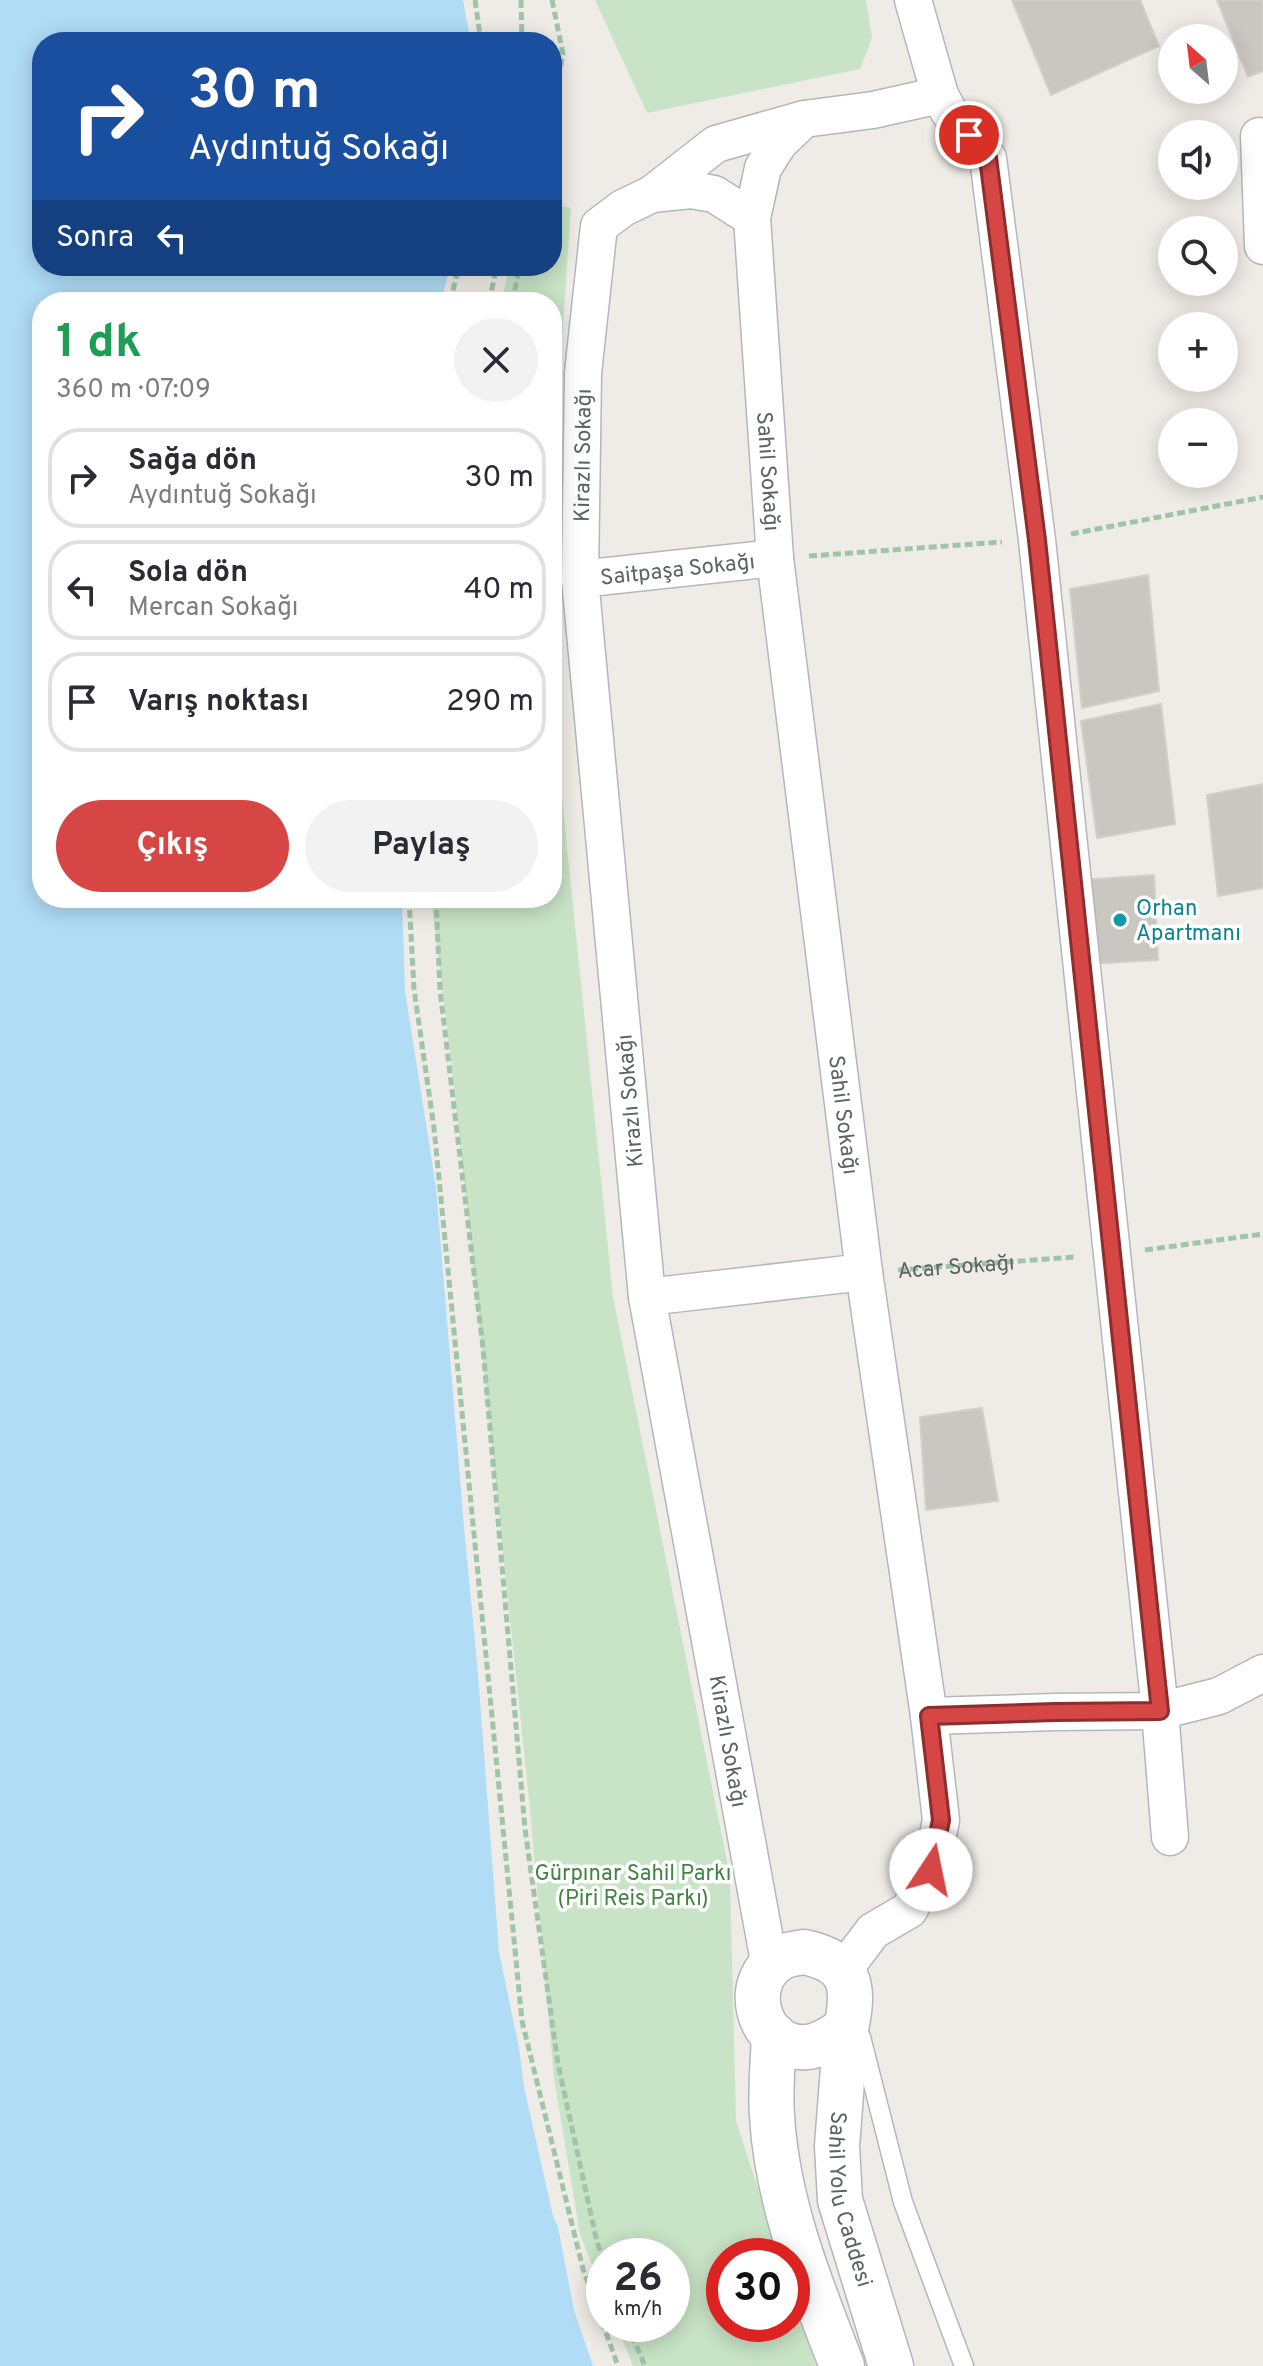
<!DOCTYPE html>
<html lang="tr">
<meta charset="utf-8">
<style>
body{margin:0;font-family:Overpass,sans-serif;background:#f2f2f3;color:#2b2b33;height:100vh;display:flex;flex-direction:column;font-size:30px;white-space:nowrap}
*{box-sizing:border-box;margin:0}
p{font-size:26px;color:#7c7c81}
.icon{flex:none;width:44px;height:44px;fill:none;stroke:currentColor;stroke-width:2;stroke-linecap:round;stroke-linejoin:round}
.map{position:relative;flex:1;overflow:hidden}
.panel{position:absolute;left:32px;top:292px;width:530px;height:616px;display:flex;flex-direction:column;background:#fff;border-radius:32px;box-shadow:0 4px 20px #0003}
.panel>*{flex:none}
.top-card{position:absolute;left:32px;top:32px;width:530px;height:244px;border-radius:32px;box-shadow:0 4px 20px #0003;background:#1a4fa0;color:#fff;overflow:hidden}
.needle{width:52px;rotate:332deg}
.tools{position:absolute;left:1158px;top:24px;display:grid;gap:16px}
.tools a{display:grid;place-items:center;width:80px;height:80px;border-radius:50%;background:#fff;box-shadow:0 4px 20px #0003;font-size:40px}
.speed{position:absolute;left:586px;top:2238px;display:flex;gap:16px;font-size:40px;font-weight:700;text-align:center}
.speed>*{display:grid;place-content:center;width:104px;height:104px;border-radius:50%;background:#fff;box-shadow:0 4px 20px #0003;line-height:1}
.speed small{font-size:20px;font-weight:400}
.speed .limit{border:12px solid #d22;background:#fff;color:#111}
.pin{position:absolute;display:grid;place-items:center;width:68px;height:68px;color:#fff;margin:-34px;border:4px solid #fff;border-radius:50%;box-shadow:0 2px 8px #0007}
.me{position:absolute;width:88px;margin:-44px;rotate:11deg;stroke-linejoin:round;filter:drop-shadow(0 0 6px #0008)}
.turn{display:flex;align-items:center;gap:28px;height:168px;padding:0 24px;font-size:36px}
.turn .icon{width:104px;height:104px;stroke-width:2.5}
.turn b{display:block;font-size:56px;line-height:68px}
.then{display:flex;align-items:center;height:76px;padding:0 24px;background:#0003;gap:16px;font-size:30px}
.round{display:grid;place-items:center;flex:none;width:84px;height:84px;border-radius:42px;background:#f2f2f3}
.overview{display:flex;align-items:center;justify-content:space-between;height:136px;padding:0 24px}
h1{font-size:48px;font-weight:700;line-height:60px;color:#1e9e55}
.primary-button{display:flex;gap:16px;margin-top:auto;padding:16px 24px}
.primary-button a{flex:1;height:92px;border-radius:48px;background:#d64645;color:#fff;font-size:32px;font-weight:700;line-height:92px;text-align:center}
.primary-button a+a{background:#f2f2f3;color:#2b2b33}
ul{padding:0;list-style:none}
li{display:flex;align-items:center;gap:24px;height:100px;margin:0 16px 12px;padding:0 8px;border:4px solid #e1e1e2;border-radius:32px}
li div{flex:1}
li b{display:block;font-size:30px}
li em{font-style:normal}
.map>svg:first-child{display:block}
</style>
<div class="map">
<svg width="1263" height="2366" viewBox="0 0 1263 2366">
<rect width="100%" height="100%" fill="#efece7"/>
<!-- green -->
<path fill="#c8e3c6" d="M595,0H866L872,38L860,69L647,113Z
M552,204L571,208L552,486V302H502L509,266H552Z
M552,644L556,739L613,1297L730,1876L736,2121L780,2256H724V2324H792V2293L816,2366H633L616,2324H672V2256H604V2295L580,2234L554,2078L530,1809L452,1067L431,898H552Z"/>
<!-- water -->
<path fill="#b0dcf6" d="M0,0H463L471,42H42V266H450L441,302H42V898H402L405,991L436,1187L464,1527L478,1674L499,1952L519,2048L524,2087L553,2216L558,2227L574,2310L593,2366H0Z"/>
<!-- building -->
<path fill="#cac7c3" stroke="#d3cec6" stroke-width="2" d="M1012,0H1140L1159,46L1051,95Z
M1217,0H1263V71L1248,77Z
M1148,575L1159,691L1082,708L1070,589Z
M1161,704L1175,824L1097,838L1081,721Z
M1263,784V888L1218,896L1207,795Z
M1154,875L1158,960L1086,964L1082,880Z
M982,1408L998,1501L926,1510L920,1417Z"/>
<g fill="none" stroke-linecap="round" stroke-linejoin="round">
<!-- lane casing -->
<g stroke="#b4b7ba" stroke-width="21">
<path id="lane" d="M861,2037L903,2202L964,2366"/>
</g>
<!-- street casing -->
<g stroke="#b4b7ba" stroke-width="39">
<g id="street">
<path d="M913,0L940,95L949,112L988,158L1037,540L1160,1711L1170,1837"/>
<path id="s2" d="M803,120L779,143L763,168L752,218L775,558L864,1272L929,1716L941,1820L931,1870L909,1910L873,1931L842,1972"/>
<path d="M1259,136L1263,246"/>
<path d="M652,194L691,190L714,194L752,218"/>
<path id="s3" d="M580,579L775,558"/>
<path d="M647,1297L864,1272"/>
<path d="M929,1716L1055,1712L1160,1711L1219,1696L1263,1673"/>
<path id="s4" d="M770,1967L647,1297L580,579L583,373L599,226L623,208L652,194L716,144L804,119L873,110L940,95"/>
</g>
</g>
<!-- secondary casing -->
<g stroke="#b3b6ba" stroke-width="47">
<g id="secondary">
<path d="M804,1952C852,1962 855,1986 846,2029C834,2036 822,2046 807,2047C756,2051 738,1976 785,1956C790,1954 798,1953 804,1952Z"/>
<path id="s5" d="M846,2029L837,2146L840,2200L891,2366"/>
<path d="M774,2035C773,2062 770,2090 772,2116C777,2203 811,2286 842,2366"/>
</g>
</g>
<!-- path -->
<g stroke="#a0c4a8" stroke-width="5" stroke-dasharray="8 4" stroke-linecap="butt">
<path d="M475,0L481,42"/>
<path d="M521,0L522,42"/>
<path d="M552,0L563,54L552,113"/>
<path d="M450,302L459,266"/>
<path d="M489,302L497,266"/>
<path d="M512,302L520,266"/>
<path d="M1071,534L1263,497"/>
<path d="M809,556L1002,542"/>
<path d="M409,898L414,989L434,1128L522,2021L583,2269L618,2366"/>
<path d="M436,898L440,990L483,1348L525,1829L558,2064L597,2242L604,2261"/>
<path d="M1145,1250L1263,1234"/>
<path id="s1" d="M898,1270L1075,1257"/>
<path d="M627,2324L645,2366"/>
</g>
<!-- lane -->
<use href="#lane" stroke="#fff" stroke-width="18"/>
<!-- street -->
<use href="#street" stroke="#fff" stroke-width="36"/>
<!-- secondary -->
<use href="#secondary" stroke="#fff" stroke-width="44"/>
</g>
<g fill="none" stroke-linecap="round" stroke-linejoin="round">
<!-- route casing -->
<g stroke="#8b2e2d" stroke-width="20">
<path id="route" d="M931,1870L941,1820L929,1716L1055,1712L1160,1711L1037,540L988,158L969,135"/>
</g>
<!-- route -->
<use href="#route" stroke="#d64645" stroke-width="14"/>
</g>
<!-- markers -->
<circle fill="#0f9aa8" stroke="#fff" stroke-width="3" cx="1120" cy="920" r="8"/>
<g text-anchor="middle" stroke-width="7" stroke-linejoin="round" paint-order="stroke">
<!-- street labels -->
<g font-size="22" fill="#5e6265" stroke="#fff">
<text dy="8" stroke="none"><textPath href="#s4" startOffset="1526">Kirazlı Sokağı</textPath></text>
<text dy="8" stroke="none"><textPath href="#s2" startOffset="368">Sahil Sokağı</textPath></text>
<text dy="8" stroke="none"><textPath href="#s3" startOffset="98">Saitpaşa Sokağı</textPath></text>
<text transform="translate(629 1101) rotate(-95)" y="8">Kirazlı Sokağı</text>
<text dy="8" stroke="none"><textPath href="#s2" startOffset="1016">Sahil Sokağı</textPath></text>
<text dy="8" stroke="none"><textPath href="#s1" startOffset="58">Acar Sokağı</textPath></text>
<text transform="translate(729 1741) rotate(80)" y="8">Kirazlı Sokağı</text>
<text dy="8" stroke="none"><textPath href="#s5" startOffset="172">Sahil Yolu Caddesi</textPath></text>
</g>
<!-- culture labels -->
<g font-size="22" fill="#0d838f" stroke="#fff" text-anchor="start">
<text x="1136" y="915">Orhan<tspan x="1136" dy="25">Apartmanı</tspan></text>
</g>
<!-- park labels -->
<g font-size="22" fill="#418340" stroke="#fff">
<text x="633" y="1880">Gürpınar Sahil Parkı<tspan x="633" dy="25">(Piri Reis Parkı)</tspan></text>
</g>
</g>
</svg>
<div class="tools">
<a><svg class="needle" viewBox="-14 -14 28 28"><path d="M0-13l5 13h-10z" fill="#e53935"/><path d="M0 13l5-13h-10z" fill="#7c7c81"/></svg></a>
<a><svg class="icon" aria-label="sound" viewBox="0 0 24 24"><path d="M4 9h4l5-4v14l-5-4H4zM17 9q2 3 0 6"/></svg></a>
<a><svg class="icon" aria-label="search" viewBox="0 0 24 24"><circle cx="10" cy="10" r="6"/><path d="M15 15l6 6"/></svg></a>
<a>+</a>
<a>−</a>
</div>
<div class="speed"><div>26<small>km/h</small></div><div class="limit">30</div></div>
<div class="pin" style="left:969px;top:135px;background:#d93025"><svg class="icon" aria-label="arrive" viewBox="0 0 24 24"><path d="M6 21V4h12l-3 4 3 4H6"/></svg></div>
<svg class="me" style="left:931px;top:1870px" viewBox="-20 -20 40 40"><circle r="19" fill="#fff"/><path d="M0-13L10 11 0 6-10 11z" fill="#d64645"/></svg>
<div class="top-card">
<div class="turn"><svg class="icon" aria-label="right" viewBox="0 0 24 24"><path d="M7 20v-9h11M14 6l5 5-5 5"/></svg><div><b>30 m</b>Aydıntuğ Sokağı</div></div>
<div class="then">Sonra<svg class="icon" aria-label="left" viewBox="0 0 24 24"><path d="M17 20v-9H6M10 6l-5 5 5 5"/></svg></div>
</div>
<section class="panel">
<div class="overview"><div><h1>1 dk</h1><p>360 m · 07:09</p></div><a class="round"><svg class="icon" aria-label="close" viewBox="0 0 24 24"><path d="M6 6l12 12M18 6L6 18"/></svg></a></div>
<ul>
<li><svg class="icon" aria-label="right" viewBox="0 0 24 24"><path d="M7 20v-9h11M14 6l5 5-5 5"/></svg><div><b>Sağa dön</b><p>Aydıntuğ Sokağı</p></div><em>30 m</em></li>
<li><svg class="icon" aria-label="left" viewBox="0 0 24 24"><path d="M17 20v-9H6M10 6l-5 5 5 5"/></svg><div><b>Sola dön</b><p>Mercan Sokağı</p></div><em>40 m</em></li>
<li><svg class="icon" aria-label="arrive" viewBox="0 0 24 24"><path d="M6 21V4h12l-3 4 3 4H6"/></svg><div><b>Varış noktası</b></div><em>290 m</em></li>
</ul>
<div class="primary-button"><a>Çıkış</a><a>Paylaş</a></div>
</section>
</div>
